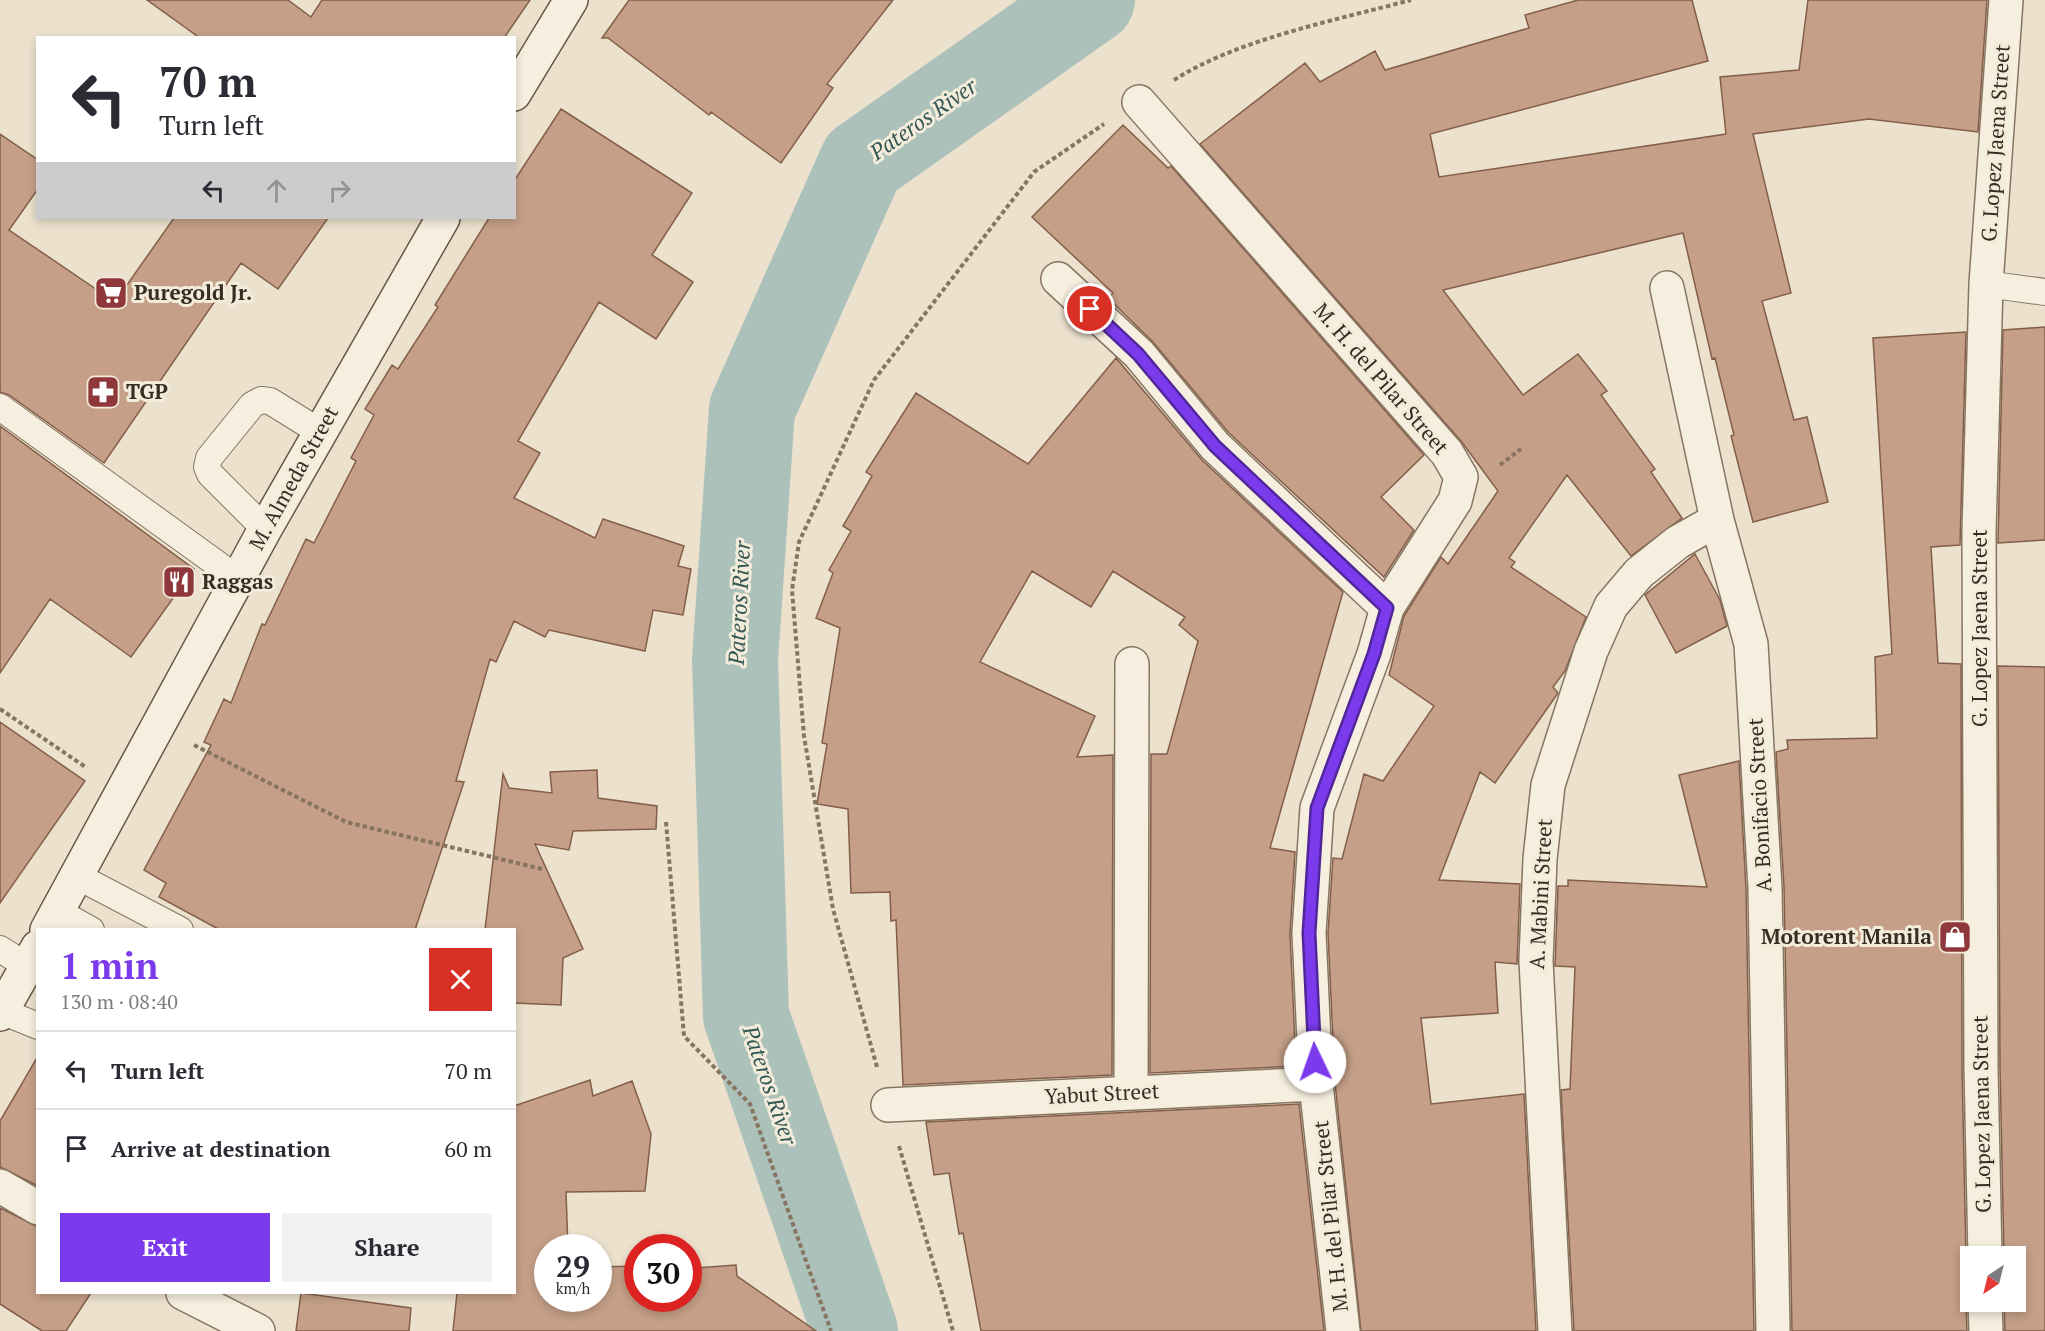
<!DOCTYPE html>
<meta charset="utf-8">
<style>
body{margin:0;font-family:"PT Serif",serif;background:#f2f2f3;color:#2b2b33;height:100vh;display:flex;flex-direction:column;font-size:22px;white-space:nowrap}
*{box-sizing:border-box;margin:0}
p{font-size:20px;color:#7c7c81}
.icon{flex:none;width:33px;height:33px;fill:none;stroke:currentColor;stroke-width:2;stroke-linecap:round;stroke-linejoin:round}
.map{position:relative;flex:1;overflow:hidden}
.drawer{position:absolute;left:36px;top:928px;width:480px;height:366px;display:flex;flex-direction:column;background:#fff;border-radius:0px;box-shadow:0 3px 9px #0003}
.drawer>*{flex:none}
.guide{position:absolute;left:36px;top:36px;width:480px;height:183px;border-radius:0px;box-shadow:0 3px 9px #0003;background:#fff;color:#2b2b33;overflow:hidden}
.needle{width:39px;rotate:215deg}
.fabs{position:absolute;left:1960px;top:1246px;display:grid;gap:12px}
.fabs a{display:grid;place-items:center;width:66px;height:66px;border-radius:0px;background:#fff;box-shadow:0 3px 9px #0003;font-size:30px}
.speed{position:absolute;left:534px;top:1234px;display:flex;gap:12px;font-size:30px;font-weight:700;text-align:center}
.speed>*{display:grid;place-content:center;width:78px;height:78px;border-radius:50%;background:#fff;box-shadow:0 3px 9px #0003;line-height:1}
.speed small{font-size:15px;font-weight:400}
.speed .limit{border:9px solid #d22;background:#fff;color:#111}
.pin{position:absolute;display:grid;place-items:center;width:51px;height:51px;color:#fff;margin:-26px;border:3px solid #fff;border-radius:50%;box-shadow:0 2px 6px #0007}
.me{position:absolute;width:66px;margin:-33px;rotate:357deg;stroke-linejoin:round;filter:drop-shadow(0 0 4px #0008)}
.turn{display:flex;align-items:center;gap:21px;height:126px;padding:0 24px;font-size:27px}
.turn .icon{width:78px;height:78px;stroke-width:2.5}
.turn b{display:block;font-size:42px;line-height:51px}
.lanes{display:flex;align-items:center;height:57px;padding:0 24px;background:#0003;justify-content:center;gap:30px;direction:ltr}
.lanes .off{opacity:.35}
.round{display:grid;place-items:center;flex:none;width:63px;height:63px;border-radius:0px;background:#f2f2f3}
.summary{display:flex;align-items:center;justify-content:space-between;height:102px;padding:0 24px}
h1{font-size:36px;font-weight:700;line-height:45px;color:#7c3aed}
.cta{display:flex;gap:12px;margin-top:auto;padding:12px 24px}
.cta a{flex:1;height:69px;border-radius:0px;background:#7c3aed;color:#fff;font-size:24px;font-weight:700;line-height:69px;text-align:center}
.cta a+a{background:#f2f2f3;color:#2b2b33}
ul{padding:0;list-style:none}
li{display:flex;align-items:center;gap:18px;height:78px;padding:0 24px;border-top:2px solid #e1e1e2}
li div{flex:1}
li b{display:block;font-size:22px}
li em{font-style:normal}
.map>svg:first-child{display:block}
</style>
<div class="map">
<svg width="2045" height="1331" viewBox="0 0 2045 1331">
<rect width="100%" height="100%" fill="#ebe1cd"/>
<g fill="none" stroke-linecap="round" stroke-linejoin="round">
<!-- river -->
<path stroke="#acc1ba" stroke-width="86" d="M855,1331L746,1016L735,660L752,409L862,162L1092,0"/>
</g>
<!-- building -->
<path fill="#c59f87" stroke="#835f4a" stroke-width="1.5" d="M147,0H288L311,17L322,0H530L504,38H200Z
M629,0H893L827,84L833,88L781,163L711,112L709,115L608,38H602Z
M1578,0H1692L1708,61L1430,134L1439,177L1726,134L1720,77L1799,70L1808,0H1987L1978,132L1869,119L1753,134L1791,293L1762,301L1794,420L1807,417L1828,502L1753,522L1731,436L1734,435L1715,358L1712,359L1683,233L1443,290L1523,395L1578,354L1607,391L1601,395L1655,469L1651,472L1682,518L1631,556L1567,475L1509,558L1515,562L1511,567L1586,617L1565,671L1553,687L1558,693L1495,783L1480,772L1439,880L1520,884L1517,964L1495,962L1498,1013L1421,1018L1431,1104L1524,1094L1536,1331H1361L1335,1083L1328,933L1333,858L1342,859L1364,774L1383,781L1434,706L1389,675L1404,616L1441,557L1448,564L1498,491L1461,441L1200,144L1305,63L1320,82L1375,51L1385,70L1529,28L1525,15Z
M561,109L692,193L652,255L693,282L656,339L599,302L518,441L540,453L514,498L595,538L603,519L684,546L678,566L691,569L683,615L653,610L645,651L549,630L545,637L514,621L496,662L490,659L456,781L464,782L415,930H220L159,897L166,883L144,870L211,745L204,742L224,699L231,703L262,624L265,625L306,539L314,543L356,461L351,458L374,415L365,409L392,365L398,369L438,307L435,305L489,218H514V181Z
M1123,125L1168,168L1171,166L1424,455L1381,497L1414,530L1384,577L1229,433L1153,342L1108,298L1113,293L1032,217Z
M0,134L38,160V189L9,230L115,302L174,218H328L278,289L241,263L104,463L9,395L0,392Z
M2045,327V540L1998,543L2003,330Z
M1966,332L1960,545L1931,547L1938,663L1961,664L1962,1067L1966,1257L1971,1269V1290L1966,1303L1967,1331H1792L1784,887L1776,752L1788,749L1787,740L1877,738L1875,657L1892,654L1873,338Z
M1116,358L1202,460L1343,592L1270,848L1295,852L1290,934L1296,1066L1150,1073L1151,754H1167L1198,641L1179,625L1185,617L1113,571L1091,607L1032,571L980,662L1095,716L1077,757L1113,755L1112,1075L903,1085L896,920L891,921L890,892L851,893L848,809L817,804L827,744L822,743L840,628L816,618L833,573L829,570L851,531L843,526L872,476L866,472L916,393L1028,464Z
M0,426L194,569L131,657L50,599L0,673Z
M1695,554L1720,600L1727,626L1676,653L1645,595Z
M1998,666L2045,667V1331H2005L2004,1302H2016V1257H2004L2000,1067Z
M0,722L85,781L0,903Z
M1739,761L1746,889L1754,1331H1574L1561,1090L1570,1089L1575,967L1555,966L1558,886H1568V880L1707,887L1679,775Z
M597,770L598,798L657,806L656,829L573,831L569,850L535,844L583,949L563,958L561,1005L514,1003V930H485L503,774L509,788L552,793L550,772Z
M38,1056V1186L0,1167V1121Z
M590,1080L593,1096L632,1081L651,1134L645,1191L566,1192L568,1248H548V1299H598V1267L638,1266V1299H688V1264H695L696,1268L736,1265L737,1276L816,1331H453L457,1293H514V1106Z
M1299,1104L1324,1331H981L963,1233L959,1234L949,1173L934,1175L926,1122Z
M0,1208L38,1227V1293H91L66,1331H42L0,1304Z
M301,1293L411,1308L409,1331H296Z"/>
<g fill="none" stroke-linecap="round" stroke-linejoin="round">
<!-- lane casing -->
<g stroke="#877562" stroke-width="28">
<path id="lane" d="M1986,284L2045,292
M0,407L238,579
M265,529L210,474L207,467L209,458L252,405L261,400L270,401L320,432
M77,876L180,930
M57,911L91,930
M0,949L27,966
M1,1011L38,1026"/>
</g>
<!-- street casing -->
<g stroke="#877562" stroke-width="36">
<path id="street" d="M1139,102L1447,453L1461,477L1455,501L1387,608L1374,654L1317,808L1309,933L1316,1084L1343,1331
M1058,279L1139,354L1215,446L1387,608
M1667,288L1717,520L1751,644L1765,888L1773,1331
M1131,1092L1132,664
M888,1105L1316,1084
M0,1186L38,1208
M1985,1257L1981,1067L1979,531L1986,284L2006,0
M183,1293L258,1331
M1985,1302L1986,1331
M1555,1331L1536,961L1540,859L1548,785L1591,651L1611,606L1639,573L1678,542L1717,520"/>
</g>
<!-- secondary casing -->
<g stroke="#695645" stroke-width="36">
<path id="secondary" d="M514,94L571,0
M47,930L265,529L443,218
M0,1014L38,947"/>
</g>
<!-- path -->
<path stroke="#877562" stroke-width="4" stroke-dasharray="4.5 3" stroke-linecap="butt" d="M1174,80C1238,39 1337,20 1411,0
M1500,465L1521,449
M0,709L87,768
M194,745L346,822L542,869
M666,822L684,1036L750,1104L831,1331
M877,1067L833,909L804,736L792,590L799,542L874,380L1034,172L1104,124
M899,1146L953,1331"/>
<!-- lane -->
<use href="#lane" stroke="#f6efdf" stroke-width="26"/>
<!-- street -->
<use href="#street" stroke="#f6efdf" stroke-width="33"/>
<!-- secondary -->
<use href="#secondary" stroke="#f6efdf" stroke-width="33"/>
</g>
<g fill="none" stroke-linecap="round" stroke-linejoin="round">
<!-- route casing -->
<g stroke="#51269a" stroke-width="15">
<path id="route" d="M1090,309L1138,354L1215,446L1387,608L1374,654L1317,808L1309,933L1315,1062"/>
</g>
<!-- route -->
<use href="#route" stroke="#7c3aed" stroke-width="10"/>
</g>
<!-- icons -->
<defs>
<g id="supermarket-square" transform="scale(1.725)"><rect x="-9" y="-9" width="18" height="18" rx="4" fill="#8f383b" stroke="#f3ecdb"/><path d="M-6-5.5h2.5l.6 2H6L4.5 2H-2.5L-4.4-4H-6ZM-1.5 3.2a1.3 1.3 0 1 0 .1 0ZM3 3.2a1.3 1.3 0 1 0 .1 0Z" fill="#fff"/></g>
<g id="pharmacy-square" transform="scale(1.725)"><rect x="-9" y="-9" width="18" height="18" rx="4" fill="#8f383b" stroke="#f3ecdb"/><path d="M-2-6h4v4h4v4h-4v4h-4v-4h-4v-4h4Z" fill="#fff"/></g>
<g id="restaurant-square" transform="scale(1.725)"><rect x="-9" y="-9" width="18" height="18" rx="4" fill="#8f383b" stroke="#f3ecdb"/><path d="M-5-6h1v4h1v-4h1v4h1v-4h1v5L-1.5 .5V6h-2V.5L-5-1ZM5-6V6H3V1.5H1.5Q1.5-4 5-6Z" fill="#fff"/></g>
<g id="shop-square" transform="scale(1.725)"><rect x="-9" y="-9" width="18" height="18" rx="4" fill="#8f383b" stroke="#f3ecdb"/><path d="M-5-2.5h2.3a2.7 3.5 0 0 1 5.4 0H5L5.5 6h-11ZM-1.5-2.5h3a1.5 2.3 0 0 0-3 0Z" fill="#fff"/></g>
</defs>
<g fill-rule="evenodd">
<use href="#supermarket-square" x="111" y="293"/>
<use href="#pharmacy-square" x="103" y="392"/>
<use href="#restaurant-square" x="179" y="582"/>
<use href="#shop-square" x="1955" y="937"/>
</g>
<g text-anchor="middle" stroke-width="6" stroke-linejoin="round" paint-order="stroke">
<!-- street labels -->
<g font-size="21" fill="#392d23" stroke="#f3ecdb">
<text transform="translate(1996 143) rotate(-86)" y="7">G. Lopez Jaena Street</text>
<text transform="translate(1381 379) rotate(49)" y="7">M. H. del Pilar Street</text>
<text transform="translate(294 478) rotate(-61)" y="7">M. Almeda Street</text>
<text transform="translate(1980 628) rotate(-90)" y="7">G. Lopez Jaena Street</text>
<text transform="translate(1760 805) rotate(-93)" y="7">A. Bonifacio Street</text>
<text transform="translate(1541 894) rotate(-87)" y="7">A. Mabini Street</text>
<text transform="translate(1102 1094) rotate(-3)" y="7">Yabut Street</text>
<text transform="translate(1982 1114) rotate(-91)" y="7">G. Lopez Jaena Street</text>
<text transform="translate(1331 1216) rotate(-96)" y="7">M. H. del Pilar Street</text>
</g>
<!-- poi labels -->
<g font-size="21" font-weight="bold" fill="#392d23" stroke="#f3ecdb" text-anchor="start">
<text x="134" y="300">Puregold Jr.</text>
<text x="126" y="399">TGP</text>
<text x="202" y="589">Raggas</text>
<text x="1932" y="944" text-anchor="end">Motorent Manila</text>
</g>
<!-- water labels -->
<g font-size="22" font-style="italic" fill="#345754" stroke="#f3ecdb">
<text transform="translate(923 119) rotate(-35)" y="8">Pateros River</text>
<text transform="translate(739 603) rotate(-87)" y="8">Pateros River</text>
<text transform="translate(770 1085) rotate(71)" y="8">Pateros River</text>
</g>
</g>
</svg>
<div class="fabs">
<a><svg class="needle" viewBox="-14 -14 28 28"><path d="M0-13l5 13h-10z" fill="#e53935"/><path d="M0 13l5-13h-10z" fill="#7c7c81"/></svg></a>
</div>
<div class="speed"><div>29<small>km/h</small></div><div class="limit">30</div></div>
<div class="pin" style="left:1090px;top:309px;background:#d93025"><svg class="icon" aria-label="arrive" viewBox="0 0 24 24"><path d="M6 21V4h12l-3 4 3 4H6"/></svg></div>
<svg class="me" style="left:1315px;top:1062px" viewBox="-20 -20 40 40"><circle r="19" fill="#fff"/><path d="M0-13L10 11 0 6-10 11z" fill="#7c3aed"/></svg>
<div class="guide">
<div class="turn"><svg class="icon" aria-label="left" viewBox="0 0 24 24"><path d="M17 20v-9H6M10 6l-5 5 5 5"/></svg><div><b>70 m</b>Turn left</div></div>
<div class="lanes"><svg class="icon" aria-label="left" viewBox="0 0 24 24"><path d="M17 20v-9H6M10 6l-5 5 5 5"/></svg><svg class="icon off" aria-label="ahead" viewBox="0 0 24 24"><path d="M12 20V5M6 11l6-6 6 6"/></svg><svg class="icon off" aria-label="right" viewBox="0 0 24 24"><path d="M7 20v-9h11M14 6l5 5-5 5"/></svg></div>
</div>
<section class="drawer">
<div class="summary"><div><h1>1 min</h1><p>130 m · 08:40</p></div><a class="round" style="background:#d93025;color:#fff"><svg class="icon" aria-label="close" viewBox="0 0 24 24"><path d="M6 6l12 12M18 6L6 18"/></svg></a></div>
<ul>
<li><svg class="icon" aria-label="left" viewBox="0 0 24 24"><path d="M17 20v-9H6M10 6l-5 5 5 5"/></svg><div><b>Turn left</b></div><em>70 m</em></li>
<li><svg class="icon" aria-label="arrive" viewBox="0 0 24 24"><path d="M6 21V4h12l-3 4 3 4H6"/></svg><div><b>Arrive at destination</b></div><em>60 m</em></li>
</ul>
<div class="cta"><a>Exit</a><a>Share</a></div>
</section>
</div>
